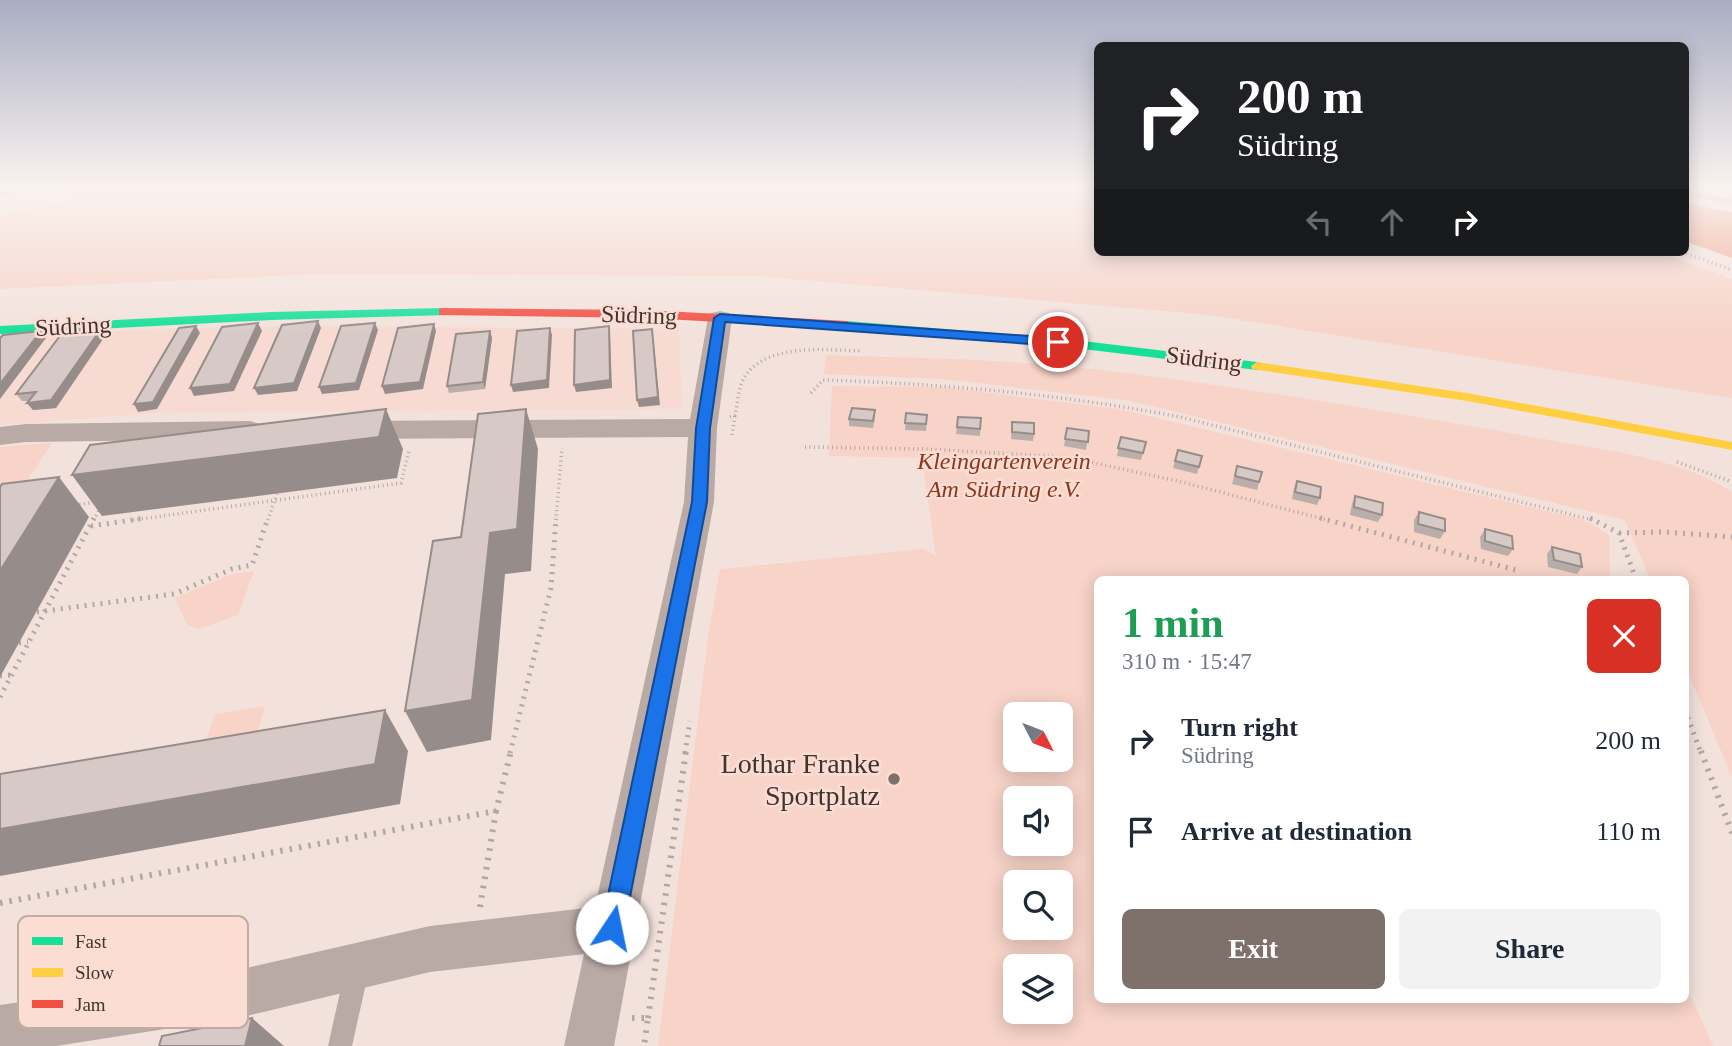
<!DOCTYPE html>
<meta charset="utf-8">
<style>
body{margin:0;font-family:Georgia,serif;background:#f2f2f3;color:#1f2937;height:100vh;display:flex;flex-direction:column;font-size:26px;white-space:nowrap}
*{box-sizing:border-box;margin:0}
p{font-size:23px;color:#747a83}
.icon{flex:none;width:38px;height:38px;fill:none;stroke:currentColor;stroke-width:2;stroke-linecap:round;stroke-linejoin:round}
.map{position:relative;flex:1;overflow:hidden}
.details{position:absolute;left:1094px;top:576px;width:595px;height:427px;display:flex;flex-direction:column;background:#fff;border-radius:10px;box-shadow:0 4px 18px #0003}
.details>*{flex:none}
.hud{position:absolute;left:1094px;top:42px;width:595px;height:214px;border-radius:10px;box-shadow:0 4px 18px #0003;background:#202124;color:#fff;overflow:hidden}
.needle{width:46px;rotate:132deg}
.controls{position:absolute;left:1003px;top:702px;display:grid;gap:14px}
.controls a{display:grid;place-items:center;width:70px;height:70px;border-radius:10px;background:#fff;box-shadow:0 4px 18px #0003;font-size:35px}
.pin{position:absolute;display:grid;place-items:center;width:60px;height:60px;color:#fff;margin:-30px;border:4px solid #fff;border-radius:50%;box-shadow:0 2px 7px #0007}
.me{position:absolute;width:77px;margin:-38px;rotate:11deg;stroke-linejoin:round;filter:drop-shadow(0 0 5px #0008)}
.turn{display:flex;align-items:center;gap:24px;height:147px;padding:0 28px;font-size:32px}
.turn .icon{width:91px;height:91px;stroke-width:2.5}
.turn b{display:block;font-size:49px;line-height:60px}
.lanes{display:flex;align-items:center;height:66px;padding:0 28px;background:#0003;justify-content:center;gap:35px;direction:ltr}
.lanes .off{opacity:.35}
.round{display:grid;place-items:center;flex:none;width:74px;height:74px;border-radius:10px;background:#f2f2f3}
.overview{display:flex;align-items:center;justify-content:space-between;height:119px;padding:0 28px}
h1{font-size:42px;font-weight:700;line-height:52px;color:#1e9e55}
.primary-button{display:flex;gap:14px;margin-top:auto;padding:14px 28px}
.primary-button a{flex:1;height:80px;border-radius:10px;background:#7e716c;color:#fff;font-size:28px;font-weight:700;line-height:80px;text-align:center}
.primary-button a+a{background:#f2f2f3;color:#1f2937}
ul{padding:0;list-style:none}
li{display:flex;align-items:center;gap:21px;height:91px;padding:0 28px}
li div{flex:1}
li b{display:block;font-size:26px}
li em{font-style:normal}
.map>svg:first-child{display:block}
</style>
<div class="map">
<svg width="1732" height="1046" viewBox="0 0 1732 1046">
<rect width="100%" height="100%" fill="#f3e2dc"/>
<!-- built -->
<path fill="#f7dad1" d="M305,326L679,329L682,409L157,413L0,425V339L148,329Z"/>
<!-- green -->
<path fill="#f7d3c8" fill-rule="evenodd" d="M73,188H1097V252H1660L1732,279V398L1209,315L758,276L317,274L0,289V217L67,200Z
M826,355C917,358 1010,359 1101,370C1273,390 1443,422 1614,451C1655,460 1696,468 1732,492V777L1685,665V579H1650L1625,520L1131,401L942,379L824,374Z
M832,386L943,387L1119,409L1584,520L1609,535L1610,579H1097V999H1685V983L1713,1046H658L708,637L720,569L924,549L936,556L922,458L829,456ZM1015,714H1060V760H1015ZM1015,798H1060V844H1015ZM1015,882H1060V928H1015ZM1015,966H1060V1012H1015Z
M52,443L0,521V447Z
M254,571L238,615L199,629L187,625L175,598L232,574Z
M265,706L253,746L201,755L215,714Z"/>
<!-- water -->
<path fill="#eda68e" d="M1685,203L1732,212V258L1685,241Z"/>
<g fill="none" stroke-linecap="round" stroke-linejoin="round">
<!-- stream -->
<path stroke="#eda68e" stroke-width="5" d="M1685,192L1732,202"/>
<!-- path-far2 -->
<path stroke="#b4a6a2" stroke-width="3.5" stroke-dasharray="1 3.5" stroke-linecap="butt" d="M1682,252L1732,270
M811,393L823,380C944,384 1061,394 1180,417L1593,520
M730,417L735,415C738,403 738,388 744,378C766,342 827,350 862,351
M732,435L735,415
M805,447L926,449L1067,457L1182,482L1327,520
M1677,462L1732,482
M75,505L97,502
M94,520L101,506
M133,520L401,483L409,451
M268,520L277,493
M556,520L562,448"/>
<!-- path-far1 -->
<path stroke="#b4a6a2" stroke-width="5" stroke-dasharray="2 6" stroke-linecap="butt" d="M1320,518L1516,570
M1590,518L1619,533L1636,579
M91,526L146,518
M1619,533L1665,532L1732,537
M37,612L174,594L232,569L252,565L268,518
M19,643L28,642
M0,676L11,675
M0,697L94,518
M1685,710L1701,753
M510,753L551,588L556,518
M685,753L690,721"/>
<!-- path -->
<path stroke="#b4a6a2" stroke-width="6" stroke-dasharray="2.5 7" stroke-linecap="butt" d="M1701,751L1732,833
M0,903L496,811L511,751
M480,907L496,811
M632,1018H648L644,1046
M648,1018L686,751"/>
<!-- lane -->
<path fill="#b9aaa5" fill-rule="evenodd" d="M13,188H42L0,196V190Z
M357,958L365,962L369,970L352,1046H328L345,970L349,962Z"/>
<!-- street -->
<path fill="#b9aaa5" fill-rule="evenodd" d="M720,311L729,313L732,318L717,428L714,502L614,1046H564L584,954L430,972L242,1017L56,1046H0V1005L242,969L430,926L595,907L684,502L688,437L351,439L341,436L337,430L341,424L351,421L690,419L708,318L711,313Z
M250,421L260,424L264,430L260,436L250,439L26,442L0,445V427L26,424Z"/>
<!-- fast -->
<path fill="#16e098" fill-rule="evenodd" d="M443,308L447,309V315L271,320L0,334V326L271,312Z
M847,321L1066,339L1257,362L1263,366L1257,370L1066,347L843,328L841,325Z"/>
<!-- slow -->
<path fill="#ffcf43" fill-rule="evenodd" d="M1257,362L1467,393L1732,442V450L1467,401L1252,369L1251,366Z"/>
<!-- jam -->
<path fill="#f24e42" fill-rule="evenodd" d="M443,308L647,310L847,321L853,325L847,329L647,318L439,315V309Z"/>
</g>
<!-- wall -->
<path fill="#b9aeaa" d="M490,331L492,338L485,389L449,393L447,386Z
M105,336L56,408L33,410L27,403L29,401H22L16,394Z
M906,413L927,415L926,431L905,430Z
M958,417L981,418L980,436L956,434Z
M875,418L873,428L849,426V419Z
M1012,422L1034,434L1033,441L1011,439Z
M1067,428L1089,431L1086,450L1064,446Z
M1121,437L1146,442L1141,460L1117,456Z
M1178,450L1202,456L1197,474L1173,468Z
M1237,466L1259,482L1257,490L1232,484Z
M1297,481L1320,498L1317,505L1292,499L1294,488Z
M1355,496L1382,515L1378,522L1350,515L1352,504Z
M1419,512L1445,531L1440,539L1414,532V520Z
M1485,529L1513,549L1508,556L1481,549L1480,537Z
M1552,547L1582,567L1577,574L1548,567L1547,554Z"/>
<!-- shaded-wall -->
<path fill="#968d8b" d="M318,321L321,328L297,391L258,395L254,388Z
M258,323L262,331L234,391L194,396L190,388Z
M375,323L378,330L359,390L322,394L319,387Z
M434,324L436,331L423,389L385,394L382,386Z
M196,326L200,333L157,409L138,412L134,404Z
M609,326L610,334L612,388L576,392L574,385Z
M550,328L552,335L549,388L513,392L511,385Z
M101,329L105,336L56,408L33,410L27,403Z
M652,329L660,405L639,407L637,400Z
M41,331L46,338L0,399V384Z
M490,331L492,338L485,389L483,382Z
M386,409L403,449L397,478L102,516L72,475Z
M526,409L538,449L531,571L505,574L491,740L427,752L405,711Z
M59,477L89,517L0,677V571Z
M385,710L408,751L400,804L0,876V829Z
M252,1018L284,1046H245Z"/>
<!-- building -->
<path fill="#d7cac6" stroke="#968d8b" stroke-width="2" d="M318,321L294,383L254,388L282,325Z
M258,323L230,384L190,388L222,327Z
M375,323L356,383L319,387L341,326Z
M434,324L420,382L382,386L398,328Z
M196,326L153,402L134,404L179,328Z
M609,326L610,380L574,385L575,330Z
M550,328L547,380L511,385L517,331Z
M101,329L51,400L27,403L36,392L16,394L63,332Z
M652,329L658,397L637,400L633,331Z
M41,331L0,384V338L3,335Z
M490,331L483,382L447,386L456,334Z
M852,408L875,410L873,421L849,419Z
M386,409L379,437L72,475L90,445Z
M526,409L517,529L490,533L472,700L405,711L433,541L461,537L478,414Z
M906,413L927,415L926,424L905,423Z
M958,417L981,418L980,429L957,427Z
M1012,422L1034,423V434L1012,432Z
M1067,428L1089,431L1088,442L1065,439Z
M1121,437L1146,442L1143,453L1118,448Z
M1178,450L1202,456L1199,467L1175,461Z
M1237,466L1262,472L1259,482L1235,476Z
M59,477L0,571V487L2,484Z
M1297,481L1321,487L1320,498L1295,492Z
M1355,496L1383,503L1382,515L1354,507Z
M1419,512L1445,519V531L1418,524Z
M1485,529L1512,536L1513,549L1485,541Z
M1552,547L1580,554L1582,567L1554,560Z
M385,710L375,764L0,829V774Z
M252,1018L245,1046H159L162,1036Z"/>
<!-- sky -->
<linearGradient id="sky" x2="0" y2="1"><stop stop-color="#aaaec4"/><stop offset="0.56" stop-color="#faf2ef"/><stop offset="1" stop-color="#faf2ef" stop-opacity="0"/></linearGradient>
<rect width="1732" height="335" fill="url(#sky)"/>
<!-- route -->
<path fill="#1a73e8" stroke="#114b97" stroke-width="2" d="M720,314L1058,338L1064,342L1058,346L725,322L710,428L707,502L624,928L621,936L612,940L604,936L601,928L692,502L696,428L714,318Z"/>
<!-- markers -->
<circle fill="#7e716c" stroke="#fcddd3" stroke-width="2.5" cx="894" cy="779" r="7"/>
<g text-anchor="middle" stroke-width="5" stroke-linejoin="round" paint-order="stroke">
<!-- street labels -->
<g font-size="24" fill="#3f3430" stroke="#fcddd3">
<text transform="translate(639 315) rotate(2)" y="8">Südring</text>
<text transform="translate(73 326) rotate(-3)" y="8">Südring</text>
<text transform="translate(1204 359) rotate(7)" y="8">Südring</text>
</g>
<!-- park labels -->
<g font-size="24" font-style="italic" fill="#8c3719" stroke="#fcddd3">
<text x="1004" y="469">Kleingartenverein<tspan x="1004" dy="28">Am Südring e.V.</tspan></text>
</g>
<!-- near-poi labels -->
<g font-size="28" fill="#3f3430" stroke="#fcddd3" text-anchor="end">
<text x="880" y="773">Lothar Franke<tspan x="880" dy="32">Sportplatz</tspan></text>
</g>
</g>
<!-- legend -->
<rect x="18" y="916" width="230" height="112" rx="10" fill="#fcddd3" stroke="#c3aaa2" stroke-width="2"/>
<rect x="32" y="937" width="31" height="8" fill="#16e098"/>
<rect x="32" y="968" width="31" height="9" fill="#ffcf43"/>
<rect x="32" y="1000" width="31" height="8" fill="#f24e42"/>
<g font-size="19" fill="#3f3430">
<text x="75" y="948">Fast</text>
<text x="75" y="979">Slow</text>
<text x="75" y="1011">Jam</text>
</g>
</svg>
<div class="controls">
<a><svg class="needle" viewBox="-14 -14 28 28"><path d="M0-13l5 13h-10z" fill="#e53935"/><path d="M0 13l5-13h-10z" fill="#747a83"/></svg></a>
<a><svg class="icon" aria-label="sound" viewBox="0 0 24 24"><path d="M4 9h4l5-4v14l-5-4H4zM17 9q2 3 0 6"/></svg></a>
<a><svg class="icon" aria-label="search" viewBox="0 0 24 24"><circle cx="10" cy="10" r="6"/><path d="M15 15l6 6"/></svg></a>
<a><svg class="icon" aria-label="layers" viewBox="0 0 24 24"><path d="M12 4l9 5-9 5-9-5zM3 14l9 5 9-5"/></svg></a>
</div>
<div class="pin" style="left:1058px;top:342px;background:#d93025"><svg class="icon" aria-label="arrive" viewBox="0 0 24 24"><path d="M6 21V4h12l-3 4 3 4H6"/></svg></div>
<svg class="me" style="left:612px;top:928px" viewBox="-20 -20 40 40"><circle r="19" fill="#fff"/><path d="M0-13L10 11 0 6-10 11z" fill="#1a73e8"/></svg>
<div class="hud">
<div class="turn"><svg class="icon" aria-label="right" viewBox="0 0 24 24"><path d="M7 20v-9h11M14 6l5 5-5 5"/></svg><div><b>200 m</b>Südring</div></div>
<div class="lanes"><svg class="icon off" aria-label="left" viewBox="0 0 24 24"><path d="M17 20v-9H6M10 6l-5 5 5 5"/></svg><svg class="icon off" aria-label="ahead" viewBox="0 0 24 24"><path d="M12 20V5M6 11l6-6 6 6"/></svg><svg class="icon" aria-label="right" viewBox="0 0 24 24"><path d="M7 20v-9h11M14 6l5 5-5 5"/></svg></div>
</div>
<section class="details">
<div class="overview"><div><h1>1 min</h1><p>310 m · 15:47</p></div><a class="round" style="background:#d93025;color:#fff"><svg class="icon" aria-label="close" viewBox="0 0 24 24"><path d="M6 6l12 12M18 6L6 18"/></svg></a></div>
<ul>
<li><svg class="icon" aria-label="right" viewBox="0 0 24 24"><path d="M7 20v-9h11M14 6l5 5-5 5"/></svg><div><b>Turn right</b><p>Südring</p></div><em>200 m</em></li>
<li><svg class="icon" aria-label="arrive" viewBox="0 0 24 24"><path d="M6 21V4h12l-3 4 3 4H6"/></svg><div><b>Arrive at destination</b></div><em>110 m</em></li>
</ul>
<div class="primary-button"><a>Exit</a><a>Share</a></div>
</section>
</div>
